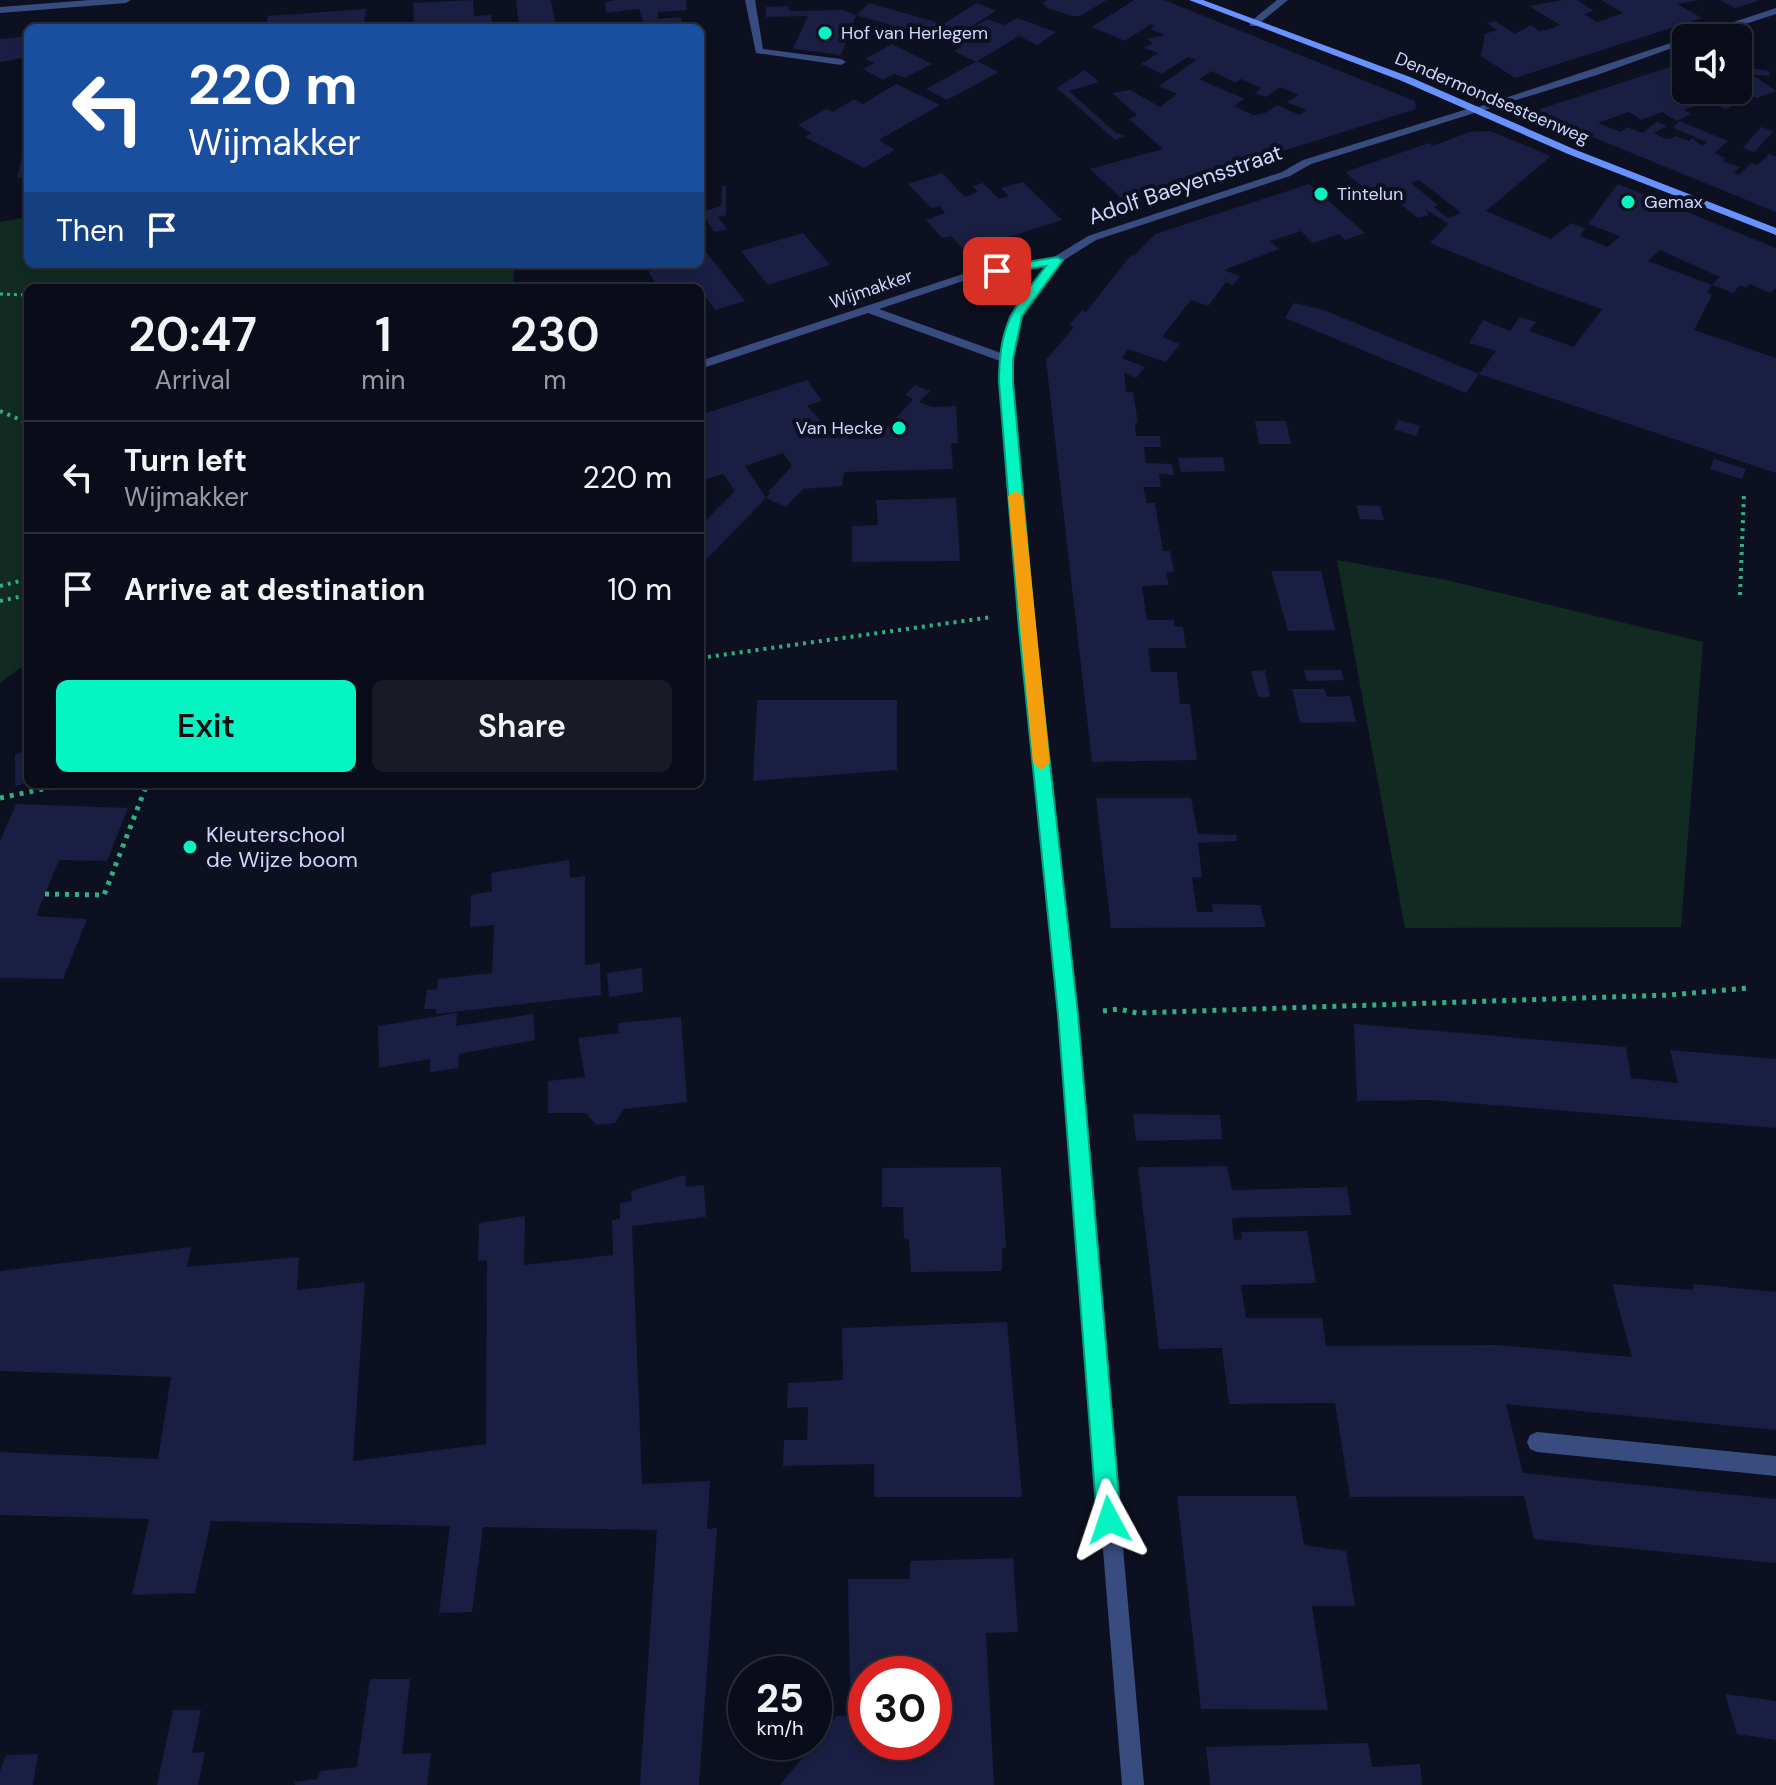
<!DOCTYPE html>
<style>
body{margin:0;font-family:"DM Sans",sans-serif;background:#181a26;color:#f1f3f6;height:100vh;display:flex;flex-direction:column;font-size:30px;white-space:nowrap}
*{box-sizing:border-box;margin:0}
p{font-size:26px;color:#999ba2}
.icon{flex:none;width:44px;height:44px;fill:none;stroke:currentColor;stroke-width:2;stroke-linecap:round;stroke-linejoin:round}
.map{position:relative;flex:1;overflow:hidden}
.panel{position:absolute;left:24px;top:284px;width:680px;height:504px;display:flex;flex-direction:column;background:#0a0c19;border-radius:12px;box-shadow:0 4px 12px #0003,0 0 0 2px #2a2c38}
.panel>*{flex:none}
.guide{position:absolute;left:24px;top:24px;width:680px;height:244px;border-radius:12px;box-shadow:0 4px 12px #0003,0 0 0 2px #2a2c38;background:#1a4fa0;color:#fff;overflow:hidden}
.tools{position:absolute;left:1672px;top:24px;display:grid;gap:16px}
.tools a{display:grid;place-items:center;width:80px;height:80px;border-radius:12px;background:#0a0c19;box-shadow:0 4px 12px #0003,0 0 0 2px #2a2c38;font-size:40px}
.speed{position:absolute;left:728px;top:1656px;display:flex;gap:16px;font-size:40px;font-weight:700;text-align:center}
.speed>*{display:grid;place-content:center;width:104px;height:104px;border-radius:50%;background:#0a0c19;box-shadow:0 4px 12px #0003,0 0 0 2px #2a2c38;line-height:1}
.speed small{font-size:20px;font-weight:400}
.speed .limit{border:12px solid #d22;background:#fff;color:#111}
.pin{position:absolute;display:grid;place-items:center;width:68px;height:68px;color:#fff;margin:-34px;border-radius:16px;box-shadow:0 4px 12px #0006}
.me{position:absolute;width:88px;margin:-44px;rotate:355deg;stroke-linejoin:round;filter:drop-shadow(0 0 6px #0008)}
.turn{display:flex;align-items:center;gap:28px;height:168px;padding:0 32px;font-size:36px}
.turn .icon{width:104px;height:104px;stroke-width:2.5}
.turn b{display:block;font-size:56px;line-height:68px}
.then{display:flex;align-items:center;height:76px;padding:0 32px;background:#0003;gap:16px;font-size:30px}
.eta{display:flex;justify-content:space-evenly;align-items:center;height:136px;text-align:center}
.eta b{font-size:48px;font-weight:600;line-height:56px}
.cta{display:flex;gap:16px;margin-top:auto;padding:16px 32px}
.cta a{flex:1;height:92px;border-radius:12px;background:#04f4c2;color:#111;font-size:32px;font-weight:600;line-height:92px;text-align:center}
.cta a+a{background:#181a26;color:#f1f3f6}
ul{padding:0;list-style:none}
li{display:flex;align-items:center;gap:24px;height:112px;padding:0 32px;border-top:2px solid #2a2c38}
li div{flex:1}
li b{display:block;font-size:30px}
li em{font-style:normal}
.map>svg:first-child{display:block}
</style>
<div class="map">
<svg width="1776" height="1785" viewBox="0 0 1776 1785">
<rect width="100%" height="100%" fill="#0d1021"/>
<!-- green -->
<path fill="#112b22" d="M28,217V264H515L512,288H28V662L0,683V222Z
M1337,560L1446,580L1703,642L1681,927L1405,928Z"/>
<!-- building -->
<path fill="#1a1e42" fill-rule="evenodd" d="M473,0L474,16L491,15L493,28H414L413,3Z
M516,0H551L556,28H519Z
M616,0H686L687,10L658,12V19L681,17V26L677,28H645L639,9L606,13L605,2Z
M1047,0H1107L1080,16H1072L1047,8L1042,3Z
M1134,0H1164L1415,101L1416,109L1124,201L1090,169L1163,149L1129,119L1137,115L1112,93L1130,90L1160,107L1177,94L1159,86L1196,60L1188,57L1162,74L1141,64L1158,53L1144,48L1153,43L1146,39L1165,35L1150,29L1155,26L1151,24L1125,41L1092,27ZM1211,71L1236,83L1241,79L1261,88L1255,93L1266,97L1280,87L1298,95L1287,102L1306,110L1300,115L1277,105L1265,113L1253,115L1234,106L1245,99L1199,79Z
M1563,0H1577L1594,11L1584,14L1597,22L1623,13L1601,0H1700L1677,4L1702,18L1515,78L1481,56L1485,34L1497,30L1487,23L1495,21L1515,34L1531,25L1539,31L1550,29L1560,25L1529,6Z
M1720,0H1758V1L1735,8Z
M869,3L943,24L977,3L996,11L948,41L856,15L841,55L793,49L808,16L766,17V7L788,6L789,11L843,10L856,15Z
M366,9L363,28H265L268,16Z
M1017,18L1056,32L1037,45L1019,36L976,62L954,51L961,47L949,42L987,19L1004,25Z
M28,36V57L0,62V39Z
M892,44L932,64L905,78L894,74L883,80L863,69L874,63L865,59Z
M977,61L999,72L947,100L926,89Z
M1686,62V92L1683,93L1701,104L1684,110L1691,114L1677,121L1662,112L1641,120L1629,112L1598,123L1621,132L1627,127L1643,133L1656,122L1667,126L1654,133L1664,138L1671,139L1675,136L1689,141L1692,138L1702,146L1707,142L1673,128L1679,121L1728,141L1714,153L1725,158L1722,161L1740,167L1734,173L1739,175L1751,163L1758,165L1769,154L1776,157V212L1541,116L1540,109Z
M1738,66L1769,71L1770,76L1741,74L1750,79L1756,77L1776,91L1757,98L1746,95L1726,110L1688,90H1738Z
M1085,70L1099,82L1069,91L1116,133L1126,136L1115,140L1057,88Z
M896,84L940,105L879,140L895,150L864,168L805,137L811,133L798,125L826,109L833,112L854,99L863,104Z
M1761,127L1774,131L1754,152L1743,148Z
M1490,131L1551,156L1486,211L1551,239L1571,223L1585,228L1580,236L1608,247L1620,236L1588,224L1618,184L1776,248V288L1770,293L1750,284L1746,288L1740,285L1733,293L1712,285L1720,277L1660,250L1648,261L1712,285L1707,292L1712,295L1694,330L1776,358V473L1479,374L1496,351L1469,343L1483,320L1510,331L1520,317L1536,322L1529,331L1574,347L1602,309L1541,288L1430,243L1448,224L1425,209L1429,215L1418,218L1384,191L1372,195L1345,172L1429,143L1433,146L1469,132ZM1419,180L1455,208L1461,213L1448,218L1434,207L1438,205L1411,183Z
M27,135L28,177L17,178Z
M942,173L965,197L978,192L973,186L983,183L999,199L1009,196L1001,188L1023,182L1062,220L965,251L951,236L942,238L926,220L945,213L940,206L931,208L908,184Z
M1309,184L1365,233L1345,240L1339,234L1313,243L1301,231L1270,241L1279,249L1224,270L1240,276L1233,285L1226,282L1208,306L1191,300L1162,337L1180,344L1166,362L1128,349L1122,358L1145,367L1136,378L1124,373L1126,392H1133L1138,423H1135L1136,436H1160L1161,447H1144L1146,463L1172,464L1174,475L1159,474L1161,487H1143L1147,503H1155L1163,551H1170L1174,572H1166L1169,585L1142,586L1147,620H1174V626L1183,627L1186,648H1148L1151,672H1177L1180,704H1190L1197,760L1092,762L1046,360L1074,327L1069,325L1082,310L1086,312L1131,255L1134,256L1155,234Z
M722,186H726V215L718,217L727,229L714,232L702,212L721,206Z
M803,233L830,265L768,285L741,251Z
M703,249L710,257L745,301L715,310L700,288H659L648,271L671,264H700V250Z
M1294,303L1324,310L1479,374L1466,393L1285,318Z
M807,380L822,401L807,406L828,429L848,439H878L913,399L905,395L915,385L930,391L919,402L932,407L956,406L958,443H951L953,469L844,472L842,486L803,489L786,507L766,498L770,493L768,492L792,466L783,453L748,465L745,466L766,498L707,559L700,556V520L704,522L735,491L723,474L700,481V415Z
M1398,420L1420,426L1416,436L1394,429Z
M1255,421H1286L1291,444H1259Z
M1223,457L1225,471L1181,472L1178,458Z
M1714,459L1746,469L1742,479L1710,469Z
M956,498L960,561L852,562V526L878,525L876,500Z
M1356,505L1380,506L1384,520L1360,519Z
M1271,571H1321L1335,630L1288,631Z
M1265,670L1270,697H1258L1251,671Z
M1304,670H1341L1344,680L1307,681Z
M1292,689H1324L1327,697L1350,696L1356,722L1300,723Z
M757,700H897V770L753,781Z
M28,751V783L15,786V754Z
M1096,798H1191L1198,834L1236,835L1237,841L1198,843L1202,877L1192,878L1197,912H1213L1212,904L1260,905L1266,927L1111,928Z
M16,804L128,808L107,861L59,860L36,916L87,919L63,979L0,978V841Z
M569,860L570,878L585,876V965L600,963L601,995L436,1014V1009H424L427,990L437,989L438,979L492,973L494,925L470,927L471,895L492,891L491,873Z
M642,968L643,992L609,997L607,973Z
M457,1013L456,1026L533,1014L535,1040L459,1054L458,1068L430,1072V1059L379,1068L378,1026Z
M681,1017L687,1102L624,1109L615,1123L596,1125L586,1113H548V1081L585,1077L578,1038L619,1033L618,1023Z
M1354,1024L1626,1047L1631,1078L1678,1083L1670,1050L1776,1059V1128L1431,1100L1357,1101Z
M1133,1114L1220,1115L1222,1139L1136,1141Z
M1227,1166L1232,1190L1347,1187L1351,1215L1232,1218L1234,1240L1242,1239L1241,1232L1307,1231L1316,1283L1241,1285L1246,1318H1322L1326,1346L1498,1345L1632,1357L1612,1284L1693,1290V1284L1776,1292V1430L1506,1404L1523,1473L1776,1499V1563L1534,1539L1524,1496L1350,1497L1335,1403L1229,1404L1222,1348L1159,1349L1138,1167Z
M1001,1167L1006,1248H1002V1271L911,1272L909,1240L904,1239L903,1207H882V1168Z
M685,1175L686,1187L704,1185L706,1217L632,1226L642,1484L710,1481L707,1529L717,1528L699,1785H640L657,1530L483,1527L472,1612L439,1613L450,1526L211,1521L195,1593L132,1595L149,1519L0,1515V1452L158,1459L171,1377L0,1371V1271L191,1247L187,1267L299,1257L297,1290L365,1282L353,1461L486,1444L487,1260L478,1261L479,1223L525,1216L524,1265L613,1255L612,1220L620,1219V1203L632,1201L631,1191Z
M1007,1322L1022,1497H874V1464L783,1466L784,1440H807L808,1407L787,1408L788,1383L843,1380L842,1328Z
M1177,1496H1296L1304,1545L1346,1551L1355,1606H1312L1328,1710L1201,1709Z
M1013,1558L1018,1632L986,1633L994,1785H780L837,1716H845L866,1728V1742H934V1674H866V1691L850,1692L848,1579H910V1561Z
M370,1679H410L402,1754L431,1753L427,1785H295V1782L317,1779L321,1771L357,1767Z
M1725,1694L1776,1701V1740L1737,1734Z
M173,1710H201L192,1753L205,1752L198,1785H157Z
M1368,1743L1372,1767L1420,1764L1422,1785H1210L1206,1747Z
M38,1754L33,1785H0V1771L6,1755Z"/>
<g fill="none" stroke-linecap="round" stroke-linejoin="round">
<!-- path-far2 -->
<path stroke="#30b181" stroke-width="3" stroke-dasharray="3 4" stroke-linecap="butt" d="M0,294L25,295L28,299"/>
<!-- path-far1 -->
<path stroke="#30b181" stroke-width="4" stroke-dasharray="3 5" stroke-linecap="butt" d="M0,411L28,423
M0,586L28,579
M1740,595L1744,494
M0,601L28,595
M700,658L992,617"/>
<!-- path -->
<path stroke="#30b181" stroke-width="5" stroke-dasharray="4 6" stroke-linecap="butt" d="M0,798L67,784
M45,894L104,895L147,784
M1103,1011L1119,1009L1137,1013L1670,995L1748,988"/>
<!-- service -->
<path fill="#394c7f" fill-rule="evenodd" d="M745,0H755L763,49L841,59L846,62L841,65L756,53Z
M1277,0H1288L1256,26H1250V22Z"/>
<!-- minor -->
<path fill="#394c7f" fill-rule="evenodd" d="M90,0H131L126,3L0,13V7Z
M1477,106L1482,109L1481,111L1311,164L1290,176L1096,240L1061,262L1021,316L1012,359V382L1032,612L1076,1015L1144,1785H1122L1060,1015L1018,612L1000,361L868,313L700,369V361L963,274L1054,257L1088,236L1282,172L1303,160ZM1047,265L1009,316L1001,353L879,309L969,279Z
M1537,1432L1776,1456V1476L1537,1452L1530,1449L1527,1442L1530,1435Z"/>
<!-- tertiary -->
<path fill="#394c7f" fill-rule="evenodd" d="M1776,8V14L1702,38H1686V43L1597,75L1481,111L1472,109Z"/>
<!-- secondary -->
<path fill="#6792fd" fill-rule="evenodd" d="M1189,0H1203L1410,77L1576,150L1776,228V235L1568,154L1402,81Z"/>
</g>
<!-- route -->
<path fill="#04f4c2" stroke="#039f7e" stroke-width="2" d="M1057,257L1063,260L1022,316L1013,359V382L1035,629L1078,1015L1121,1520L1117,1528L1109,1532L1101,1528L1097,1520L1058,1015L1019,629L999,382C999,324 1012,310 1046,266L997,275L990,271L997,267Z"/>
<!-- slow -->
<path fill="#f59e0b" d="M1016,491L1023,496L1050,763L1041,770L1033,763L1008,496Z"/>
<!-- markers -->
<g fill="#04f4c2" stroke="#0d1021" stroke-width="3">
<circle cx="825" cy="33" r="8"/>
<circle cx="1321" cy="194" r="8"/>
<circle cx="1628" cy="202" r="8"/>
<circle cx="899" cy="428" r="8"/>
<circle cx="190" cy="847" r="8"/>
</g>
<g text-anchor="middle" stroke-width="8" stroke-linejoin="round" paint-order="stroke">
<!-- far-poi labels -->
<g font-size="18" fill="#ced8fe" stroke="#0d1021" text-anchor="start">
<text x="841" y="39">Hof van Herlegem</text>
<text x="1337" y="200">Tintelun</text>
<text x="1644" y="208">Gemax</text>
<text x="883" y="434" text-anchor="end">Van Hecke</text>
</g>
<!-- far-street labels -->
<g font-size="18" fill="#ced8fe" stroke="#0d1021">
<text transform="translate(1492 98) rotate(23)" y="6">Dendermondsesteenweg</text>
<text transform="translate(871 289) rotate(-19)" y="6">Wijmakker</text>
</g>
<!-- street labels -->
<g font-size="22" fill="#ced8fe" stroke="#0d1021">
<text transform="translate(1185 184) rotate(-19)" y="8">Adolf Baeyensstraat</text>
</g>
<!-- poi labels -->
<g font-size="22" fill="#ced8fe" stroke="#0d1021" text-anchor="start">
<text x="206" y="842">Kleuterschool<tspan x="206" dy="25">de Wijze boom</tspan></text>
</g>
</g>
</svg>
<div class="tools">
<a><svg class="icon" aria-label="sound" viewBox="0 0 24 24"><path d="M4 9h4l5-4v14l-5-4H4zM17 9q2 3 0 6"/></svg></a>
</div>
<div class="speed"><div>25<small>km/h</small></div><div class="limit">30</div></div>
<div class="pin" style="left:997px;top:271px;background:#d93025"><svg class="icon" aria-label="arrive" viewBox="0 0 24 24"><path d="M6 21V4h12l-3 4 3 4H6"/></svg></div>
<svg class="me" style="left:1109px;top:1520px" viewBox="-20 -20 40 40"><path d="M0-17L14 15 0 8-14 15z" fill="#04f4c2" stroke="#fff" stroke-width="4"/></svg>
<div class="guide">
<div class="turn"><svg class="icon" aria-label="left" viewBox="0 0 24 24"><path d="M17 20v-9H6M10 6l-5 5 5 5"/></svg><div><b>220 m</b>Wijmakker</div></div>
<div class="then">Then<svg class="icon" aria-label="arrive" viewBox="0 0 24 24"><path d="M6 21V4h12l-3 4 3 4H6"/></svg></div>
</div>
<section class="panel">
<div class="eta">
<div><b>20:47</b><p>Arrival</p></div>
<div><b>1</b><p>min</p></div>
<div><b>230</b><p>m</p></div>
</div>
<ul>
<li><svg class="icon" aria-label="left" viewBox="0 0 24 24"><path d="M17 20v-9H6M10 6l-5 5 5 5"/></svg><div><b>Turn left</b><p>Wijmakker</p></div><em>220 m</em></li>
<li><svg class="icon" aria-label="arrive" viewBox="0 0 24 24"><path d="M6 21V4h12l-3 4 3 4H6"/></svg><div><b>Arrive at destination</b></div><em>10 m</em></li>
</ul>
<div class="cta"><a>Exit</a><a>Share</a></div>
</section>
</div>
